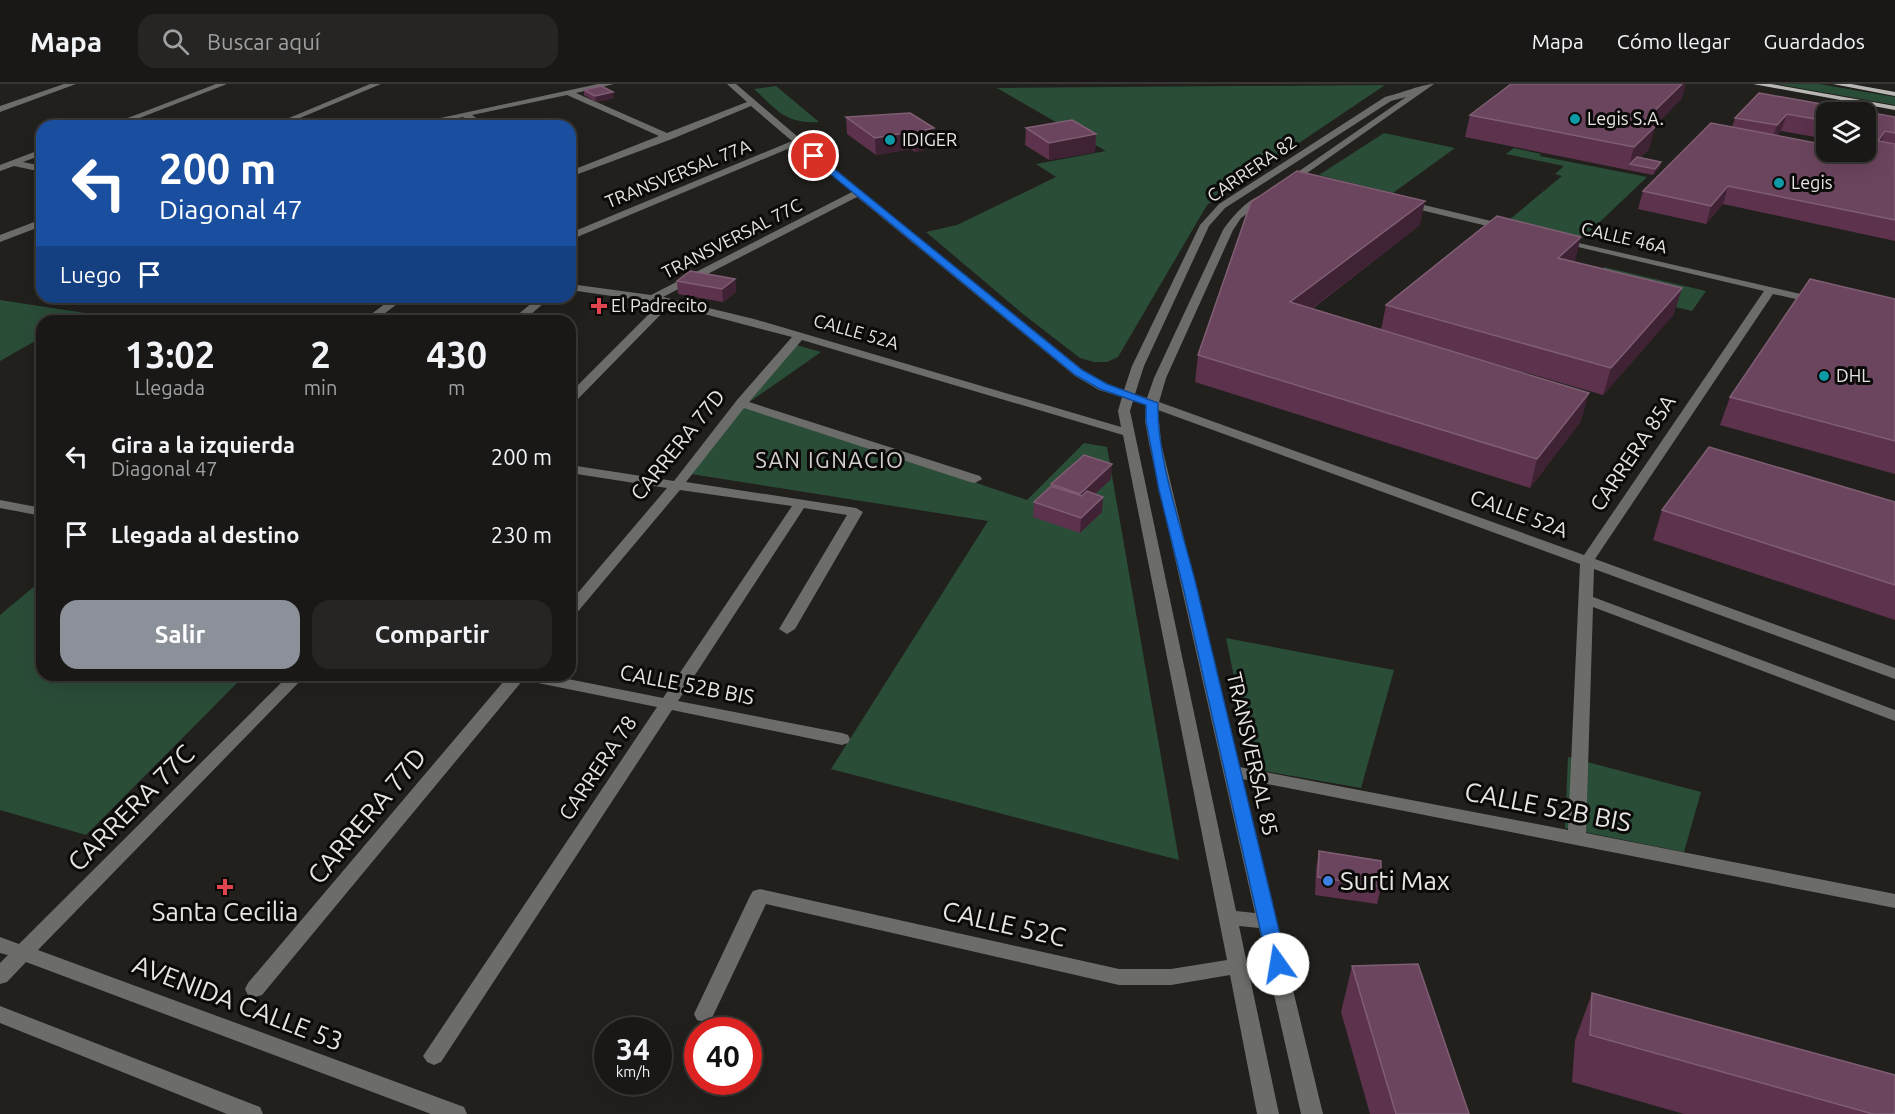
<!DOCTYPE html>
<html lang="es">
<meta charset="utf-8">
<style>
body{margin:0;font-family:Ubuntu,sans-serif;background:#272523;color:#f1f3f6;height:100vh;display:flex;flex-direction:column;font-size:22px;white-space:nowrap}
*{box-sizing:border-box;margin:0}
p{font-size:20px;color:#9fa0a1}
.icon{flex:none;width:33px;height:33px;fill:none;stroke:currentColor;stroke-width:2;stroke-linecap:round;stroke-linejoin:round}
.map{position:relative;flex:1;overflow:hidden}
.side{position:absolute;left:36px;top:231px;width:540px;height:366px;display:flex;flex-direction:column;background:#1a1816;border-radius:18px;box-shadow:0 6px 24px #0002,0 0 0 2px #383735}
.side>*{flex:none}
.banner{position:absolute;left:36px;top:36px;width:540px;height:183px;border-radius:18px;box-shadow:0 6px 24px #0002,0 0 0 2px #383735;background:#1a4fa0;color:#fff;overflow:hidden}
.buttons{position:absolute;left:1816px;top:18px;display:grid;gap:12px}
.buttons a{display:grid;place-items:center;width:60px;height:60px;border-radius:12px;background:#1a1816;box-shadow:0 6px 24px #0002,0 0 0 2px #383735;font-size:30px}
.speed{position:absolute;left:594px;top:933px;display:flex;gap:12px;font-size:30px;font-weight:700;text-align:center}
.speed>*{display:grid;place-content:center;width:78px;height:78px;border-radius:50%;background:#1a1816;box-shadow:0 6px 24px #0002,0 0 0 2px #383735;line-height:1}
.speed small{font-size:15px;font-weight:400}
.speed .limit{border:9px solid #d22;background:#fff;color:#111}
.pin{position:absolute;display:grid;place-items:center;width:51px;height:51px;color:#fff;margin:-26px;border:3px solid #fff;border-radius:50%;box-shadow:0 2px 6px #0007}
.me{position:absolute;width:66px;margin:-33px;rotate:347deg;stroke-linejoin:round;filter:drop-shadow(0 0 4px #0008)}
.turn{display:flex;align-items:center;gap:21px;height:126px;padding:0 24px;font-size:27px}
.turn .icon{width:78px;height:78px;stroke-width:2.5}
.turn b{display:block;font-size:42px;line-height:51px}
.then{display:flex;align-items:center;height:57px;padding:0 24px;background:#0003;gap:12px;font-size:22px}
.eta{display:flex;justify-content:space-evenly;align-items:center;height:102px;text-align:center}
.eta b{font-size:36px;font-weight:700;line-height:42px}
.cta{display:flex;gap:12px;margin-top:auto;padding:12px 24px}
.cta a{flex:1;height:69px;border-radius:18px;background:#8c9099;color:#fff;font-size:24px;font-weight:700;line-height:69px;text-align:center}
.cta a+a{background:#272523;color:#f1f3f6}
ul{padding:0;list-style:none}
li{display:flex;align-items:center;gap:18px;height:78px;padding:0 24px}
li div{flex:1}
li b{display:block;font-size:22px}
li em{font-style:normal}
header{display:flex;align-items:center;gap:36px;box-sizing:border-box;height:84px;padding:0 30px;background:#1a1816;border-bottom:2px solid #383735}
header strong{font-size:28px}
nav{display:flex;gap:33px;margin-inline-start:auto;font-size:21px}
.search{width:420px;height:54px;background:#272523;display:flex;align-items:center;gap:15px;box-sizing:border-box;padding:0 21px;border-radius:18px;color:#9fa0a1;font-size:22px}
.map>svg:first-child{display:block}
</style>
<header>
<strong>Mapa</strong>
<div class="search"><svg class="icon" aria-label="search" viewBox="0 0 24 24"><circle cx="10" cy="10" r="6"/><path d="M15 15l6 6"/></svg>Buscar aquí</div>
<nav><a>Mapa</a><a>Cómo llegar</a><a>Guardados</a></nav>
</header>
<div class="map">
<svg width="1895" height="1030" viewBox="0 0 1895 1030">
<rect width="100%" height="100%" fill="#22201d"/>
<!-- green -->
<path fill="#2a4d38" d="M1776,0H1819L1895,13V21Z
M1385,1L1207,121L1118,273L1107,278H1094L1080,274L1023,230L926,148L957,141L1056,93L1036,80L1106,67L997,4Z
M776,2L819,38C785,40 777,26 754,5Z
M1384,49L1455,64L1393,109L1319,91Z
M1514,64L1541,70L1540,72L1647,93L1583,154L1509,136L1562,92L1555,90L1564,82L1506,70Z
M1604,183L1706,207L1692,227L1587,202Z
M0,216L85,229L70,237H42V253L0,277Z
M796,261L821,268L745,321L1027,416L1084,359L1107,363L1179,776L831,685L988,437L691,390L744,321Z
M42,496V591H245L86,751L0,726V531Z
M1226,554L1394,586L1361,704L1253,685Z
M1568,673L1701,708L1684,768L1565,744Z"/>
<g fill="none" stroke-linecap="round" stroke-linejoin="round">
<!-- minor -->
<path fill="#6c6c6a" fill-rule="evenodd" d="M64,0H76L0,28V22Z
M216,0H227L119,42H107Z
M370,0H381L281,42H270Z
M598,0H614L576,9L667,49L747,18L727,0H736L861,107L1083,286L1107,300L1124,306L1132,282L1200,141L1219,120L1385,13C1398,10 1423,0 1434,0L1290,101L1282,99L1406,13L1391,17L1225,124L1209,142L1144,282L1135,310L1147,314L1154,294L1223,146C1231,134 1252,109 1267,111V115L1241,134L1233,146L1166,294L1159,318L1584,471L1764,207L1557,158V154L1822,215V219L1818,220L1773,210L1595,475L1895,584V595L1594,485L1593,513L1895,626V637L1593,523L1586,749L1895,810V824L1242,695L1323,1030H1301L1259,844L1239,842L1279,1030H1257L1230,891L1171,901H1119L766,820L711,936L704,938L697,936L694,930L750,812L753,807L760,805L1119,885H1171L1227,876L1123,351L802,256L749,318L980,392L982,395L975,399L970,398L744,324L686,398L856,424L863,428L795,545L787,550L779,545L847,431L804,424L678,617L842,649L848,651L850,655L848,659L842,661L672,626L441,978L434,981L427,978L423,972L427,966L657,623L523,596L262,911L255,913L248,911L245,905L248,899L509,591H548L663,614L792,422L680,406L575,531L570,533V518L667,404L570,389V381L674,397L737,316L792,253L670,221L574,319L570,320V309L660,219L570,206V200L651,211L852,108L797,61L570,156V149L792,57L751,22L672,55L570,93V87L659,52L567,11L472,31L487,42H477L463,33L419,42H403ZM857,113L1075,292L1099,306L1122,313L1118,327L1121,343L754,235L663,213ZM1133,317L1146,321L1145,337L1149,359L1255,829L1236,827L1130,327ZM1158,326L1580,480L1568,746L1239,683L1161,359Z
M42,65V71L23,78L42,82V88L14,82L0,87V81Z
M1403,116L1512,142L1513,144L1508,147L1400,121L1398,119Z
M42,135V142L0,158V151Z
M394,213H406L375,237H362Z
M539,213H551L523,237H510Z
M0,416L42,424V432L0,424Z
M289,591H306L38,866L464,1023L467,1030H431L26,878L7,898L0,900V879L8,871L0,869V853L19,860Z
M0,922L260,1023L263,1030H227L0,939Z"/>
<!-- major -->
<path fill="#bab8b5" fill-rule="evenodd" d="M1753,0H1771L1895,22V26Z
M1833,0H1851L1895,8V12Z"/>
</g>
<!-- wall -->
<path fill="#5c324d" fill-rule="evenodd" d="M584,6L614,14L596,18L584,11Z
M1759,9L1895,33V157L1723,120L1706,140L1638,125L1643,107L1732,43L1735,34ZM1827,28H1866L1827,68L1777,51L1781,47L1827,55Z
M1682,14L1654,43L1649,65L1640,74L1661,78L1659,84L1653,91L1465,53L1470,31Z
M910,29L934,61L924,63V66L915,68L911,65L876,71L847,50L846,33Z
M1026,44L1096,50L1095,68L1049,76L1025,61Z
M1420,141L1312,225L1381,246L1386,221L1581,153L1574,178L1674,230L1603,311L1448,266L1581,337L1530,404L1195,298L1198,271Z
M735,195L736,208L723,218L678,210L677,197Z
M1895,215V390L1720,341L1730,313Z
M1111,395L1095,410L1103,413L1102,428L1080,449L1033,433L1034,418L1051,402V400Z
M1895,418V536L1653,456L1662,426Z
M1319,767L1381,803L1377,820L1315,811L1316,785Z
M1352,882L1469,1030H1370L1341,928Z
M1592,909L1895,1030H1684L1572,998L1575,956Z"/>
<!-- shaded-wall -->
<path fill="#3f2233" d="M1682,0H1686L1682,14L1635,62L1641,40Z
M613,8L614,14L596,18L595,12Z
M1787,30L1781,47L1771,58L1777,41Z
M1655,43L1649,65L1633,80H1630L1628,86L1634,63Z
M934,44V61L924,63V66L915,68V51L920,47Z
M1885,47L1879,64L1878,57Z
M910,48L911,65L876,71L875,54Z
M1096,50L1095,68L1049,76V59Z
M1661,78L1659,84L1653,91L1655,85Z
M1728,102L1723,120L1706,140L1711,122Z
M1425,117L1420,141L1286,244L1290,218Z
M1581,153L1575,177L1552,199L1558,174Z
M735,195L736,208L723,218L722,205Z
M1682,204L1674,230L1603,311L1611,284Z
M1589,309L1581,337L1530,404L1537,375Z
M1112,380L1111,395L1079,425L1080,410Z
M1103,413L1102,428L1080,449L1081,434Z"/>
<!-- building -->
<path fill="#6b455e" stroke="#7f5e73" stroke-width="1.5" d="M1511,0H1682L1641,40L1655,43L1634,63L1470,31Z
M601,2L613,8L595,12L584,6Z
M1759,9L1895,33V49L1885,47L1878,57L1895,60V136L1728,102L1711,122L1643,107L1711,39L1827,61V68H1866V28H1827V37L1787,30L1777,41L1735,34Z
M910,29L934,44L920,47L924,49L915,51L910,48L875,54L846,33Z
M1072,36L1096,50L1049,59L1026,44Z
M1637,73L1661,78L1655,85L1630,80Z
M1297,87L1425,117L1290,218L1589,309L1537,375L1198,271L1251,118Z
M1497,132L1581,153L1558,174L1682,204L1611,284L1386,221Z
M690,187L735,195L722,205L677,197Z
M1810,195L1895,215V357L1730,313Z
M1709,363L1895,418V501L1662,426Z
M1084,371L1112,380L1080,410L1051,400Z
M1051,402L1082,412L1087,407L1103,413L1081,434L1034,418Z
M1319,767L1381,777V803L1318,793Z
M1418,880L1469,1030H1396L1352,882Z
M1592,909L1895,991V1030H1873L1590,951Z"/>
<!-- route -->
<path fill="#1a73e8" stroke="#114b97" stroke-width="1.5" d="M811,71H817L1082,286L1107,300L1158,319C1156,376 1185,453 1198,509C1228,633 1257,757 1287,880L1284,885L1278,887L1271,885L1268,880L1184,507L1159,406L1146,337V321L1100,305L1075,291L811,74Z"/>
<!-- markers -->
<g fill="#0f9aa8" stroke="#0b0a09" stroke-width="2">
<circle cx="1575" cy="35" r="6"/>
<circle cx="890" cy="56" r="6"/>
<circle cx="1779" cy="99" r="6"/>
<circle cx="1824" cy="292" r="6"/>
</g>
<g fill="#e0444e" stroke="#0b0a09" stroke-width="2">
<path d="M596 213h6v6h6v6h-6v6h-6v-6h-6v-6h6z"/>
<path d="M222 794h6v6h6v6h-6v6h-6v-6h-6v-6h6z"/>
</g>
<circle fill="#3f7fe0" stroke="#0b0a09" stroke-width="2" cx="1328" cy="797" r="6"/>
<g text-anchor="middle" stroke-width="6" stroke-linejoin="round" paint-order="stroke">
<!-- far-poi labels -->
<g font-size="18" fill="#e7e5e4" stroke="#0b0a09" text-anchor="start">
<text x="1587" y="41">Legis S.A.</text>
<text x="902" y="62">IDIGER</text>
<text x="1791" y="105">Legis</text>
<text x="611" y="228">El Padrecito</text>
<text x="1836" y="298">DHL</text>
</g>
<!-- far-street labels -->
<g font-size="18" fill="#e7e5e4" stroke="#0b0a09">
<text transform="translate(1252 85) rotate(-34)" y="6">CARRERA 82</text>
<text transform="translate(678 90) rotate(-22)" y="6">TRANSVERSAL 77A</text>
<text transform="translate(1624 154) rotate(13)" y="6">CALLE 46A</text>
<text transform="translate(732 155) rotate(-27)" y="6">TRANSVERSAL 77C</text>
<text transform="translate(856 248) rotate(16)" y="6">CALLE 52A</text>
</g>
<!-- street labels -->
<g font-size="21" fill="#e7e5e4" stroke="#0b0a09">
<text transform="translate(678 361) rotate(-51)" y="7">CARRERA 77D</text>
<text transform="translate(1633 369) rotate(-56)" y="7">CARRERA 85A</text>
<text transform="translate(1519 430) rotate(20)" y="7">CALLE 52A</text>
<text transform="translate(687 601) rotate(11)" y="7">CALLE 52B BIS</text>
<text transform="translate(1252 670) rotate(77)" y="7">TRANSVERSAL 85</text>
<text transform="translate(598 684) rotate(-56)" y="7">CARRERA 78</text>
</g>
<!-- neighbourhood labels -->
<g font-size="22" letter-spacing="1.5" fill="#d3d0cd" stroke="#0b0a09">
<text x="830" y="384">SAN IGNACIO</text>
</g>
<!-- near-street labels -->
<g font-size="26" fill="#e7e5e4" stroke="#0b0a09">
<text transform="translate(1548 723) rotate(11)" y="9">CALLE 52B BIS</text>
<text transform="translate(131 724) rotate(-45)" y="9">CARRERA 77C</text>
<text transform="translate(367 732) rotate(-50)" y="9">CARRERA 77D</text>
<text transform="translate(1004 840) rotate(13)" y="9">CALLE 52C</text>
<text transform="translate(238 919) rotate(21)" y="9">AVENIDA CALLE 53</text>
</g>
<!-- near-poi labels -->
<g font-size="26" fill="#e7e5e4" stroke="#0b0a09" text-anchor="start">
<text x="1340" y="806">Surti Max</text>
<text x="225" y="837" text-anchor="middle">Santa Cecilia</text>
</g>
</g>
</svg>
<div class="buttons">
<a><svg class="icon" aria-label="layers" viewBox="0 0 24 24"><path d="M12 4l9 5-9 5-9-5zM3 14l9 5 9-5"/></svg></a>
</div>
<div class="speed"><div>34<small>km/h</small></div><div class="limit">40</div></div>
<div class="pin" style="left:814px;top:72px;background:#d93025"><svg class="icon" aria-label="arrive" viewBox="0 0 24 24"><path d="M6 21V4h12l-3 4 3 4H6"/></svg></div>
<svg class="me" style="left:1278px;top:880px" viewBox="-20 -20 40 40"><circle r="19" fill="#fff"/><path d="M0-13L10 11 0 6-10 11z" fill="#1a73e8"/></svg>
<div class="banner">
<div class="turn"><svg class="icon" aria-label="left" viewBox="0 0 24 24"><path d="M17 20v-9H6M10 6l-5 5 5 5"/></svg><div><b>200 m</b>Diagonal 47</div></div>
<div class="then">Luego<svg class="icon" aria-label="arrive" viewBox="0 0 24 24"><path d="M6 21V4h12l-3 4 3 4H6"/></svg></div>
</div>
<section class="side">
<div class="eta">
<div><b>13:02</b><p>Llegada</p></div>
<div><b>2</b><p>min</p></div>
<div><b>430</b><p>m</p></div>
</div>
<ul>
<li><svg class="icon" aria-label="left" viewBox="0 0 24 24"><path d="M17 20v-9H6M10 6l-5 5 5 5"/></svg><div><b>Gira a la izquierda</b><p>Diagonal 47</p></div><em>200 m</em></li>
<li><svg class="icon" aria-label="arrive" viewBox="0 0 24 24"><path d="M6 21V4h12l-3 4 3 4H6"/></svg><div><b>Llegada al destino</b></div><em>230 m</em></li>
</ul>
<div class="cta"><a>Salir</a><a>Compartir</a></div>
</section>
</div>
